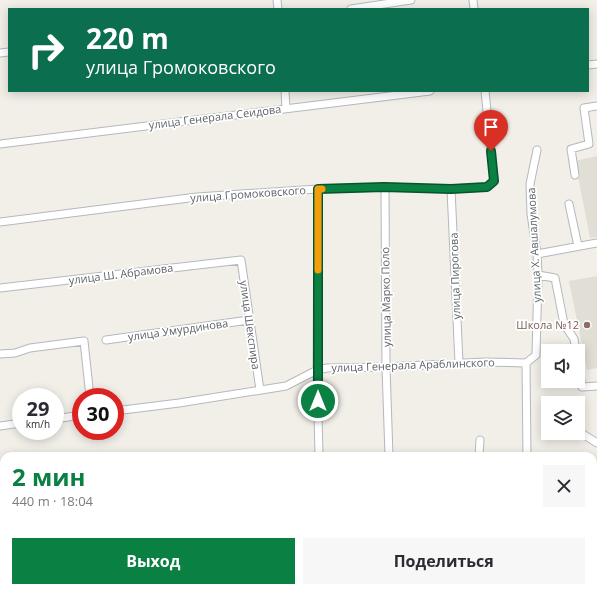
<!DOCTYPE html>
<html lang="ru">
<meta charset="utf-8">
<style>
body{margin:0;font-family:"Open Sans",sans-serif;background:#f7f7f7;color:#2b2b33;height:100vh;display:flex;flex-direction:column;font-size:15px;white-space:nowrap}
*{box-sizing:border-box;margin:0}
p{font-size:13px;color:#7c7c81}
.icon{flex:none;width:22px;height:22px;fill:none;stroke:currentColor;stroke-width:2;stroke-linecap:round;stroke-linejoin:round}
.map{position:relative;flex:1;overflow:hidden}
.sheet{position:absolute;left:0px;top:452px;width:597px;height:140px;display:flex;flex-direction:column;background:#fff;border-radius:12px 12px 0 0;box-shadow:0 2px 10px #0003}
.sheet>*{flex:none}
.guide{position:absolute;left:8px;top:8px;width:581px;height:84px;border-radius:0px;box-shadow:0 2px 10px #0003;background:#0b6e4f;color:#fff;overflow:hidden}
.tools{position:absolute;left:541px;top:344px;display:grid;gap:8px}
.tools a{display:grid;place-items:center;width:44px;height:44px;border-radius:0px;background:#fff;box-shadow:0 2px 10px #0003;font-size:20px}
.speed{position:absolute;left:12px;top:388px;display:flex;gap:8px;font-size:20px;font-weight:700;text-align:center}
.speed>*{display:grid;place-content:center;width:52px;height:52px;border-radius:50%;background:#fff;box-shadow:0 2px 10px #0003;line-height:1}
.speed small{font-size:10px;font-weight:400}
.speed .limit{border:6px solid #d22;background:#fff;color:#111}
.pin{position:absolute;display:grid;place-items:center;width:34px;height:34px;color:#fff;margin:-41px -17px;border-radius:50% 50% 50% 0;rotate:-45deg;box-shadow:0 0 4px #0007}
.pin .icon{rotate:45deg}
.me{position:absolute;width:44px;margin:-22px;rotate:0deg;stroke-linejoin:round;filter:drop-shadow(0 0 3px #0008)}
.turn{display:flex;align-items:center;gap:14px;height:84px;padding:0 12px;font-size:18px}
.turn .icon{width:52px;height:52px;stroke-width:2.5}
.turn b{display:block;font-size:28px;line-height:34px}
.round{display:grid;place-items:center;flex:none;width:42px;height:42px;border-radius:0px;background:#f7f7f7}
.head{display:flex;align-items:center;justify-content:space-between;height:68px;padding:0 12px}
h1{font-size:24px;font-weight:700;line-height:30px;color:#0b8043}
.cta{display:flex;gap:8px;margin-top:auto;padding:8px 12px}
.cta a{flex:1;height:46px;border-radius:0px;background:#0b8043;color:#fff;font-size:16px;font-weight:700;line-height:46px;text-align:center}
.cta a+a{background:#f7f7f7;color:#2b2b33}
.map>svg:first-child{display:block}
</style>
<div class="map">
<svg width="597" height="592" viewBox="0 0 597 592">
<rect width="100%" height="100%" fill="#f1efe8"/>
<!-- education -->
<path fill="#e1ded6" d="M597,156V237L590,238L575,161Z
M597,276V368L587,370L569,281Z"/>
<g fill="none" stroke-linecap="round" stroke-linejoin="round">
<!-- minor casing -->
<g stroke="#b5b8bc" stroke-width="9">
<path id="minor" d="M277,0L278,9
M473,0L474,9
M351,9L411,0
M0,53L9,52
M588,65L597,64
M285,91L286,108
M0,144L430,91
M575,175L571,149L589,144L584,108L597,106
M385,187L386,367L389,456
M318,189L317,370L319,456
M451,189L459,363
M569,204L578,246
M0,222L197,197L318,189L385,187L451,189L487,187L494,181L485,91
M537,254L597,243
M538,275L555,278L564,324L574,339L576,351
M0,288L241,260L260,390
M106,340L249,320
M0,354L15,353L30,348L84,341L90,397
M578,364L582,387L597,386
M115,411L179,403L286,386L317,370L327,368L386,367L485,362L526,363
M55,419L81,415
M0,426L21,423
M578,431L597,443
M479,456L480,440
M527,456L526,363L536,355L538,275L537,254L531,214L530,184L537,150
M0,494L4,493
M593,497H597
M593,526H597
M146,588L151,592
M324,588V592
M354,588V592
M157,592V588
M522,592V588
M556,592V588"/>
</g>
<!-- major casing -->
<g stroke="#f2c960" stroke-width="11">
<path id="major" d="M0,504L4,509
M59,588L62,592"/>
</g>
<!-- minor -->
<use href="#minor" stroke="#fff" stroke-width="7"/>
<!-- major -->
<use href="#major" stroke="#fff2af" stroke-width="9"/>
</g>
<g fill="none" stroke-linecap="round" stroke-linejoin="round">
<!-- route casing -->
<g stroke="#07532c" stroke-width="10">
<path id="route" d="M318,401V189L384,187L451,189L487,187L494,181L491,151"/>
</g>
<!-- route -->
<use href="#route" stroke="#0b8043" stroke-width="7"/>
<!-- slow -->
<path stroke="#f59e0b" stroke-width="7" d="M318,270V189H322"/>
</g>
<!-- markers -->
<circle fill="#8d6e63" stroke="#fff" stroke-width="1.5" cx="587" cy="325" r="4"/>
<g text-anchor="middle" stroke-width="3.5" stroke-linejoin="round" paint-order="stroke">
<!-- street labels -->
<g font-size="11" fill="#5f6368" stroke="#fff">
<text transform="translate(215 117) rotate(-7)" y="4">улица Генерала Сеидова</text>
<text transform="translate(248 194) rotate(-4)" y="4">улица Громоковского</text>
<text transform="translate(534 245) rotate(-93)" y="4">улица Х. Авшалумова</text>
<text transform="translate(121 274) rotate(-7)" y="4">улица Ш. Абрамова</text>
<text transform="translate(455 276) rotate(-92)" y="4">улица Пирогова</text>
<text transform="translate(386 297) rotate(-91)" y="4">улица Марко Поло</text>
<text transform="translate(250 325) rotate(82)" y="4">улица Шекспира</text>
<text transform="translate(178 330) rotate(-8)" y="4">улица Умурдинова</text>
<text transform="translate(413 365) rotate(-2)" y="4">улица Генерала Араблинского</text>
</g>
<!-- education labels -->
<g font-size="11" fill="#785e54" stroke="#fff" text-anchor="end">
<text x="579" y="329">Школа №12</text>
</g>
</g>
</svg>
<div class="tools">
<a><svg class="icon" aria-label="sound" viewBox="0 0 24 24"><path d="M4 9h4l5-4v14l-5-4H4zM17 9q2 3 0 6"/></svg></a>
<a><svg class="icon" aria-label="layers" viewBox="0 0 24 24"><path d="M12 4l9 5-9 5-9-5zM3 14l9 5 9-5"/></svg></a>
</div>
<div class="speed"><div>29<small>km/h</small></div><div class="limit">30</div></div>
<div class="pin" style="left:491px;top:151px;background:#d93025"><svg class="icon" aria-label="arrive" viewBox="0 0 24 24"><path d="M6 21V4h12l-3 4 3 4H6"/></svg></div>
<svg class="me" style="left:318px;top:401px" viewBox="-20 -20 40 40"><circle r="17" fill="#0b8043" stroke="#fff" stroke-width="3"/><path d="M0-11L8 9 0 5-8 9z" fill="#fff"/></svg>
<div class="guide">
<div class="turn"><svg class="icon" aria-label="right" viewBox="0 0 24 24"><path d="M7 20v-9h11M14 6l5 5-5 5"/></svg><div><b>220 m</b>улица Громоковского</div></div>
</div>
<section class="sheet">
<div class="head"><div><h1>2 мин</h1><p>440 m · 18:04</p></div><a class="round"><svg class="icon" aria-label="close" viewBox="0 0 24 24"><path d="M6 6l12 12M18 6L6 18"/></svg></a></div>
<div class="cta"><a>Выход</a><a>Поделиться</a></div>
</section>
</div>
